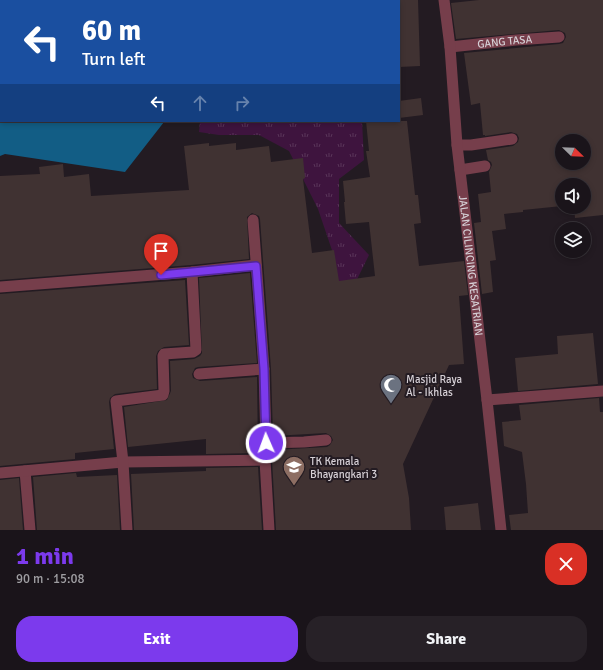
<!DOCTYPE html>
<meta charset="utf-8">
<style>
body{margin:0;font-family:Signika,sans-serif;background:#272127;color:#f1f3f6;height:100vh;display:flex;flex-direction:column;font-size:15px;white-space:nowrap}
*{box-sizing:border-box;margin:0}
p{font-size:13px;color:#9f9ea2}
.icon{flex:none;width:22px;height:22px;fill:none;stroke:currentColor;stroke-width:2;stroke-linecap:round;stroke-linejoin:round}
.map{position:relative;height:530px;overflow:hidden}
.panel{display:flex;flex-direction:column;background:#1a141a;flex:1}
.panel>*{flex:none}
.banner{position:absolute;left:0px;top:0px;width:400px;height:122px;box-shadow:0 2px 6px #0003,0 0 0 1px #383339;background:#1a4fa0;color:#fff;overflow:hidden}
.needle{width:26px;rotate:113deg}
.fabs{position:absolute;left:555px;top:134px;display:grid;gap:8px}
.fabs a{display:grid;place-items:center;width:36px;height:36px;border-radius:50%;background:#1a141a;box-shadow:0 2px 6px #0003,0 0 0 1px #383339;font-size:20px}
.pin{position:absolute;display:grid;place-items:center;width:34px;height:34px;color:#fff;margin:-41px -17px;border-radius:50% 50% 50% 0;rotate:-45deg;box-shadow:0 0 4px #0007}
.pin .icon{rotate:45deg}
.me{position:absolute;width:44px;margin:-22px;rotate:358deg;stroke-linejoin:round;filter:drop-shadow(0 0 3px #0008)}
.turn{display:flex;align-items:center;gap:14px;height:84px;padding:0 16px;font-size:18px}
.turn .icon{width:52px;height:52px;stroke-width:2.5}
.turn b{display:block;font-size:28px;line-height:34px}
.lanes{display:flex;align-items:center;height:38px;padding:0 16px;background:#0003;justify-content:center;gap:20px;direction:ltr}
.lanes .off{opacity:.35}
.round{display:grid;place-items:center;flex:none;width:42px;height:42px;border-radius:16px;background:#272127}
.summary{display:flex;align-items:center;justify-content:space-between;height:68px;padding:0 16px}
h1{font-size:24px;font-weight:800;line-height:30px;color:#7c3aed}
.action{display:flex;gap:8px;margin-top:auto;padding:8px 16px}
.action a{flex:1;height:46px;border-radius:16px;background:#7c3aed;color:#fff;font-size:16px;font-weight:800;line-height:46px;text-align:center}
.action a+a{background:#272127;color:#f1f3f6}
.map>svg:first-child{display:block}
</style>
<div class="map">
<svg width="603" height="530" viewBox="0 0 603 530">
<defs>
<pattern id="grass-tufts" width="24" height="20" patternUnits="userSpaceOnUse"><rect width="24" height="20" fill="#3e143e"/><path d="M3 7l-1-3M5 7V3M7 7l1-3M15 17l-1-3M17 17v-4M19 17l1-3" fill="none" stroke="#593559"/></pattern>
</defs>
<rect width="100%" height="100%" fill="#231b22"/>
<!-- grass -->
<path fill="url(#grass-tufts)" d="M200,121H362L364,160L339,179V223L369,255L334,326L335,259L318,209L289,151L259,135H219L199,132Z"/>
<!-- water -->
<path fill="#125d85" d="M0,0H304L1,1V121H163L164,122L125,172L5,154L0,156Z"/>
<!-- building -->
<path fill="#403232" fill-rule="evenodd" d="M399,0H418L420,66L399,67Z
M479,0H603V215L575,218L574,207H584V185H562V206L523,210V212L504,214L506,229L492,231L496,260L490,261L493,292L482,294L474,223L481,222L478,194L491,192L489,172L492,165L491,162L488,160L486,150L513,146L518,142L519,138L517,134L511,132L485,136V135H483L480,103L471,105L464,53L559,44L563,43L566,37L565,33L559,30L456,39L451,3ZM562,141H584V163H562Z
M421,98L423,115L399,118V101Z
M366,121H407L415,195H418L421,223L414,224L419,266L464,261L468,295L459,296L464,364L449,365L403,464L409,498L411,530H276L272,460L273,450L327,447L330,445L333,440L331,436L326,433L273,436L271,369L260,219L259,216L252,213L247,217L249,259L191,265L0,280V176L40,174L39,167L63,164L64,177L89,174L91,196L189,190L184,146L209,143V146L236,143V150L269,146L271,162L303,158L305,178L303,179L312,253L334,250L339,281L375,276L369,222L346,224L344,202H345L343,181L370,177L366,151H369Z
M250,273L257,363L198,367L195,368L192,374L193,378L200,381L257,377L258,453L206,454V439L128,447L124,407L167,400L171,391L170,361L194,359L200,356L202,353L199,278Z
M185,280L189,345L164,347L158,351L156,356L157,389L115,394L110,398L109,402L114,449L75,453V459L0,466V294Z
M593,333L598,384L518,391L515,358L558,354L557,336Z
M599,398L600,412H603V530H511L509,515L528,513L526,484L522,452L504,446L502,422L521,420L519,405Z
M258,467L262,530H134L131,474L206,471V468Z
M76,473L77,477L117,475L120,530H37L33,477Z
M19,478L23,530H0V480Z
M478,503L481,530H446L444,507Z"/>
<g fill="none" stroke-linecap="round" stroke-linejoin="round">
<!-- service -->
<path stroke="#763e4b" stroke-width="11" d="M460,170L485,166"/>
<!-- minor -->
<g stroke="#763e4b" stroke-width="11">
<path id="s1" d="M450,47L516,40L559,37"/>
<path d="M457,145H471L512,139"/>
<path d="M253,220L264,369L266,443L265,460L269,530"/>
<path d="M0,287L192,272L256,265"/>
<path d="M199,374L264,369"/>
<path d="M487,400L603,391"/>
<path d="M266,443L304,442L326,440"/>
<path d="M25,471L30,530"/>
<path d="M0,473L123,462L265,460"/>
<path d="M127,530L123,462L116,401L163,395L164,391L163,356L164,354L193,352L196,350L192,272"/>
</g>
<!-- tertiary -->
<path stroke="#763e4b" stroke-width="11" id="s2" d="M444,0L450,47L457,145L487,400L501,530"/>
</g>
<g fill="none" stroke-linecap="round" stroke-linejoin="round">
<!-- route casing -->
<g stroke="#51269a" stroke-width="10">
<path id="route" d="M161,275L256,266L264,369L266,443"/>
</g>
<!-- route -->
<use href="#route" stroke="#7c3aed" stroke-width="7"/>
</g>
<!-- icons -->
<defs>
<g id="mosque-pin" transform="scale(1.15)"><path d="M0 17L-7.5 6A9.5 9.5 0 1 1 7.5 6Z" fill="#6b7280" stroke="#231b22"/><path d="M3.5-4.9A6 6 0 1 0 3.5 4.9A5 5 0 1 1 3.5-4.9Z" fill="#fff"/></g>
<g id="school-pin" transform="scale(1.15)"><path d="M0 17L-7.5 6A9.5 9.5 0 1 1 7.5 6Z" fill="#8d6e63" stroke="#231b22"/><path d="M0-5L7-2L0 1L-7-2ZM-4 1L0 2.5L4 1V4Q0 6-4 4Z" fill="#fff"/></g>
</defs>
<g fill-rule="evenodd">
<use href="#mosque-pin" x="391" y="385"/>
<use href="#school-pin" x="294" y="467"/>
</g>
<g text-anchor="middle" stroke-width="4" stroke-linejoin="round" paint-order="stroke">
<!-- street labels -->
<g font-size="11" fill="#d5cfd5" stroke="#231b22">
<text dy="4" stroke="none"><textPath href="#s1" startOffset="55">GANG TASA</textPath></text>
<text dy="4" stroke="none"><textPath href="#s2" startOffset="267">JALAN CILINCING KESATRIAN</textPath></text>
</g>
<!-- poi labels -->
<g font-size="11" fill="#d5cfd5" stroke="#231b22" text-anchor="start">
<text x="406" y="383">Masjid Raya<tspan x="406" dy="13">Al - Ikhlas</tspan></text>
<text x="310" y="465">TK Kemala<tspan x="310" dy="13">Bhayangkari 3</tspan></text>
</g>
</g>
</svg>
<div class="fabs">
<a><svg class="needle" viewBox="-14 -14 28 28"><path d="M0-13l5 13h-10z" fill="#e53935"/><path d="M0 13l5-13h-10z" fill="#9f9ea2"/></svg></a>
<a><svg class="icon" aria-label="sound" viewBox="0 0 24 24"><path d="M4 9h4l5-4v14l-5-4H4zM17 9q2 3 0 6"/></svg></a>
<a><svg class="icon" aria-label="layers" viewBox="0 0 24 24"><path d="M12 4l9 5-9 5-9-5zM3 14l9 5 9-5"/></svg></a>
</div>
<div class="pin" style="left:161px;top:275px;background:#d93025"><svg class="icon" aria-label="arrive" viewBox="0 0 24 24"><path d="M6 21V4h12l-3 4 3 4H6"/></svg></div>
<svg class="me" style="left:266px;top:443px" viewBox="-20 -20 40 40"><circle r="17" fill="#7c3aed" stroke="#fff" stroke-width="3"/><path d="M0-11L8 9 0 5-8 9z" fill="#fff"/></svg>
<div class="banner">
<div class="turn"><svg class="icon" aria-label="left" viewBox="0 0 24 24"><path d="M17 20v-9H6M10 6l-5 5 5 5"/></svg><div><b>60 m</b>Turn left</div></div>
<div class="lanes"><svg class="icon" aria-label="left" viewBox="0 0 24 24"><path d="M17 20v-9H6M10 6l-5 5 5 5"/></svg><svg class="icon off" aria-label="ahead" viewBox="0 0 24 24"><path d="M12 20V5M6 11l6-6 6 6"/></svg><svg class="icon off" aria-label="right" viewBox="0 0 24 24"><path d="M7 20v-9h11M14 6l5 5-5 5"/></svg></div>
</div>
</div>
<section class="panel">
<div class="summary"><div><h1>1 min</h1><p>90 m · 15:08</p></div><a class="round" style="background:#d93025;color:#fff"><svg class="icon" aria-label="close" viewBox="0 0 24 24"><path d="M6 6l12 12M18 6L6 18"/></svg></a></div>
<div class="action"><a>Exit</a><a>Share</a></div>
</section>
